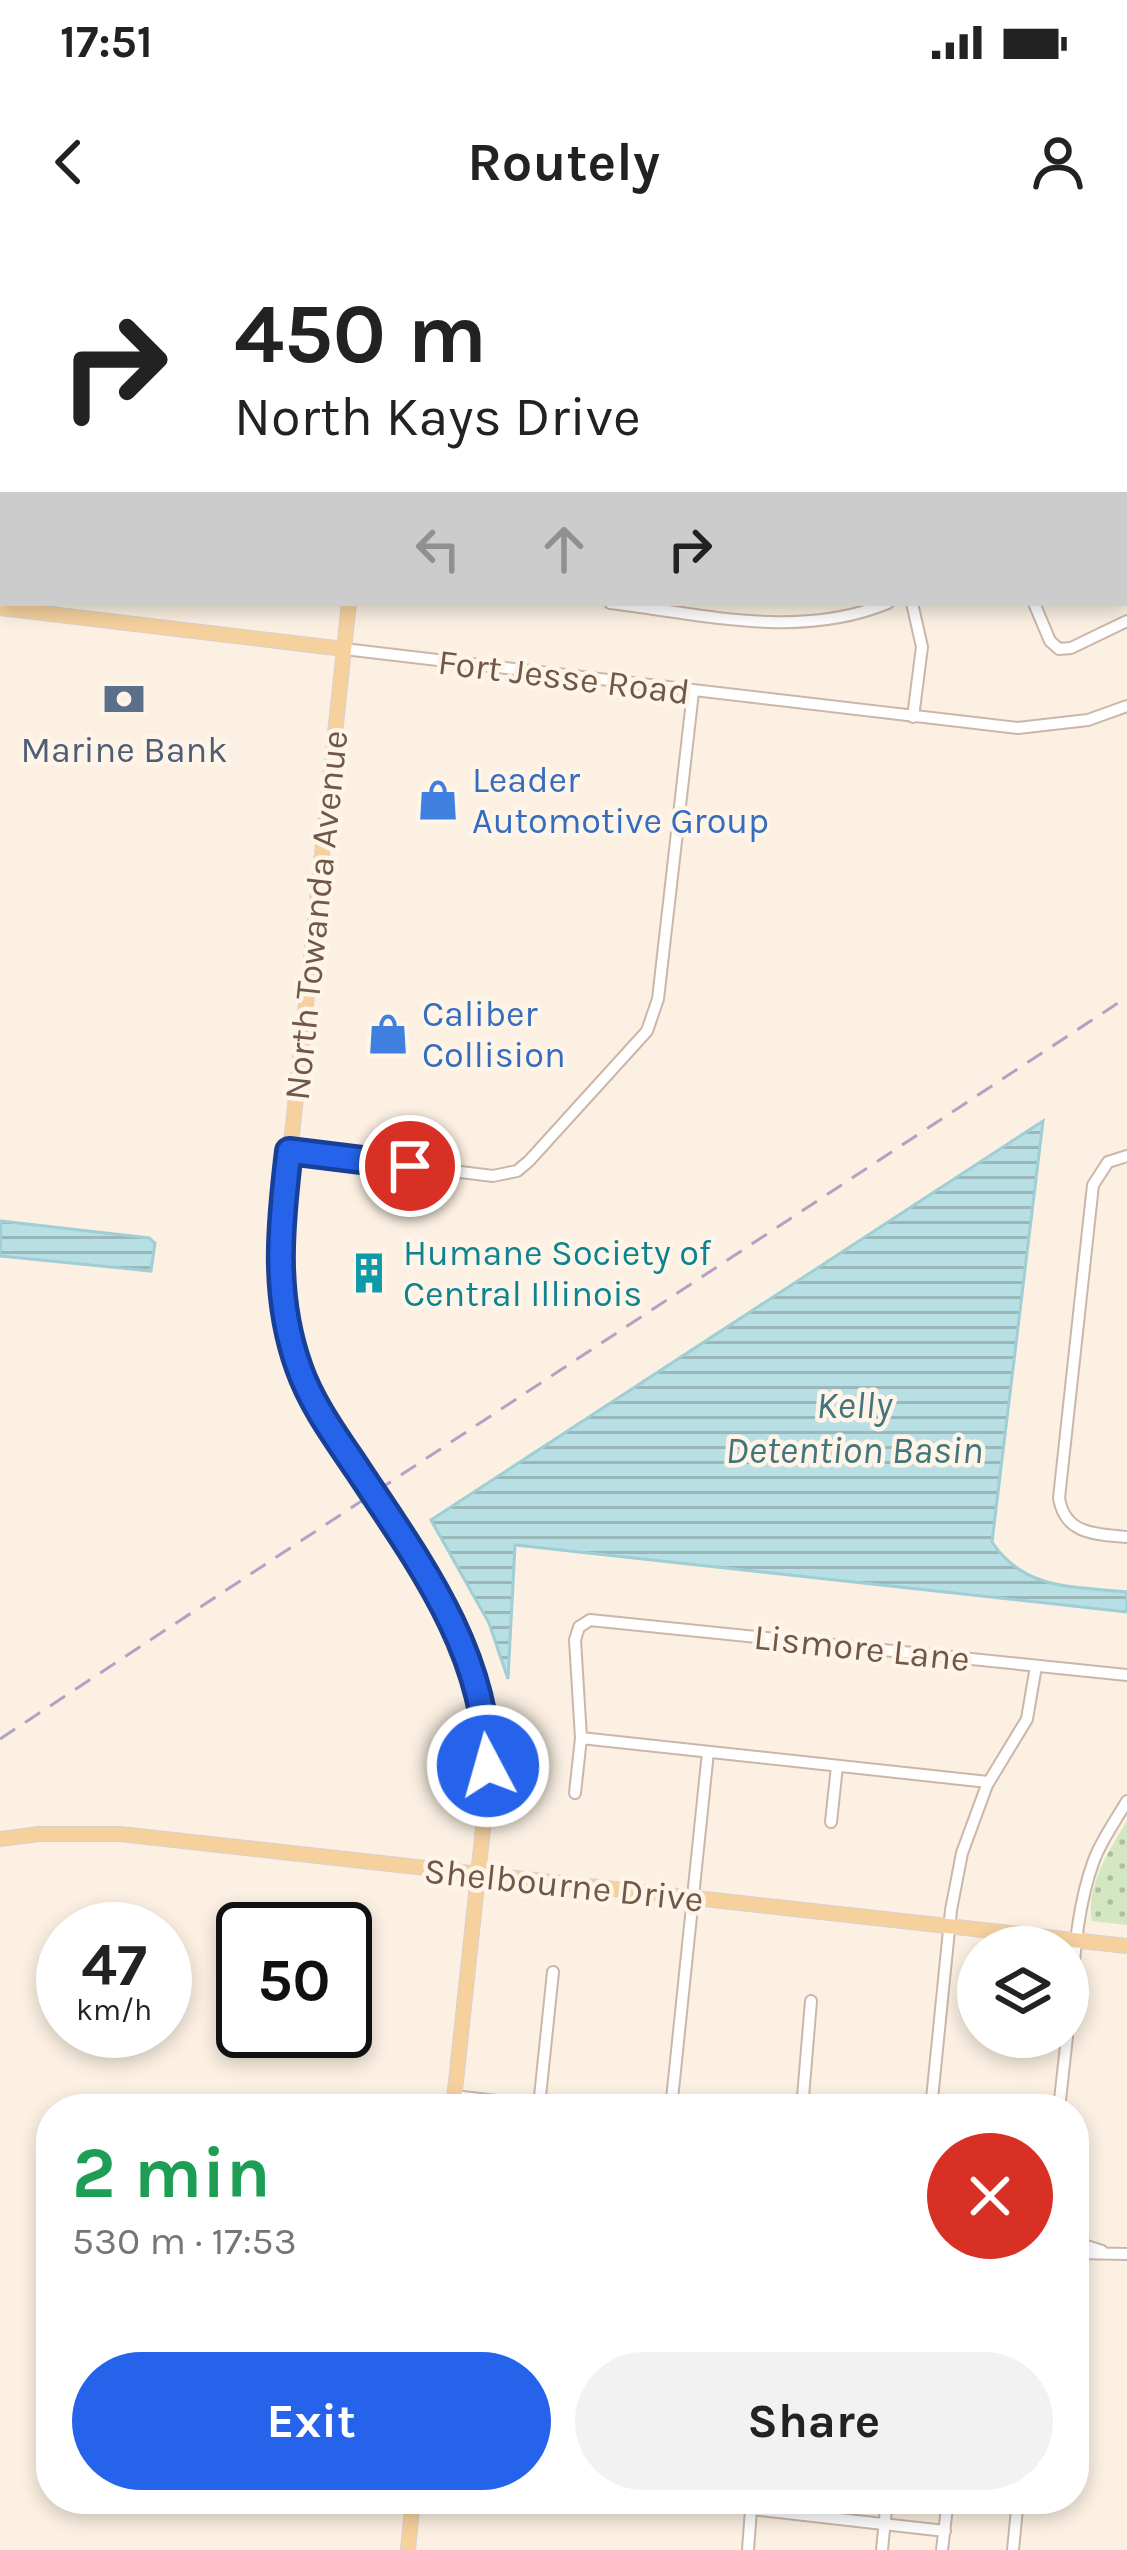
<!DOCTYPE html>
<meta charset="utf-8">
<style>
body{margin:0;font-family:Karla,sans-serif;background:#f2f2f2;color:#222;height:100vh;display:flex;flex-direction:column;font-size:45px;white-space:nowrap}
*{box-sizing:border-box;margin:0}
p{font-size:39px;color:#767676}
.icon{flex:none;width:66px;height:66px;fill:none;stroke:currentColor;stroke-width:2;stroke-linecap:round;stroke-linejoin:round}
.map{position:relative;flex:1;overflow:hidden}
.panel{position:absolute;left:36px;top:1854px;width:1053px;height:420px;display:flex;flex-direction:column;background:#fff;border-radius:48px;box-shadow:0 6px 18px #0003}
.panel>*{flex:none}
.guide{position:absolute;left:0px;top:0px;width:1128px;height:366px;box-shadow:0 6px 18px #0003;background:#fff;color:#222;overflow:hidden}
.controls{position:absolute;left:957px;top:1686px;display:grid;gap:24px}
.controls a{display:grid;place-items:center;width:132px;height:132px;border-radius:50%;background:#fff;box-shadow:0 6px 18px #0003;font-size:60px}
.speed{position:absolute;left:36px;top:1662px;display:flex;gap:24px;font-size:60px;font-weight:700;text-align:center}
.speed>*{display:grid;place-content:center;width:156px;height:156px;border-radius:50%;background:#fff;box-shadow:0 6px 18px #0003;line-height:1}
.speed small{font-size:30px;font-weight:400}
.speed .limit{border:6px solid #111;border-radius:18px;background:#fff;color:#111}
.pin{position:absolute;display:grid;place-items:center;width:102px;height:102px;color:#fff;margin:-51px;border:6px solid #fff;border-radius:50%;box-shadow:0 3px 12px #0007}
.me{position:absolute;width:132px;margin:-66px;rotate:354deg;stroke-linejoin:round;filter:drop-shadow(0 0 9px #0008)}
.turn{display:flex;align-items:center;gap:42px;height:252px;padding:0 36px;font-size:54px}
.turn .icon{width:156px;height:156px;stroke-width:2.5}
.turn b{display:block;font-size:84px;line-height:102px}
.lanes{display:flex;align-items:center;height:114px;padding:0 36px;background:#0003;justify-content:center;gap:60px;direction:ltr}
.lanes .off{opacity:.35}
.round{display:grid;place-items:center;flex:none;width:126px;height:126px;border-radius:63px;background:#f2f2f2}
.head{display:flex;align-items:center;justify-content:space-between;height:204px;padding:0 36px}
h1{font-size:72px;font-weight:700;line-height:90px;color:#1e9e55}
.primary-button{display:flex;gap:24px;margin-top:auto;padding:24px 36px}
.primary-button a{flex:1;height:138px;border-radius:72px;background:#2563eb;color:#fff;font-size:48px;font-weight:700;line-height:138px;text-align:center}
.primary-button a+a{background:#f2f2f2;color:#222}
.status{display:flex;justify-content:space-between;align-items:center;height:84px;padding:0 60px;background:#fff;direction:ltr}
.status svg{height:33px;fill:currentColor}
header{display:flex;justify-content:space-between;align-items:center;height:156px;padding:0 36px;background:#fff;font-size:54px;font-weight:700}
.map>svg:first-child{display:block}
</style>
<div class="status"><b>17:51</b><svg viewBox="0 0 49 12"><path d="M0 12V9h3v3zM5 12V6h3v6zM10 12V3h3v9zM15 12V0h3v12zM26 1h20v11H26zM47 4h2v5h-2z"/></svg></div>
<header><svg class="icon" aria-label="back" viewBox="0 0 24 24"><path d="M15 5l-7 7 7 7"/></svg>Routely<svg class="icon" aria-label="person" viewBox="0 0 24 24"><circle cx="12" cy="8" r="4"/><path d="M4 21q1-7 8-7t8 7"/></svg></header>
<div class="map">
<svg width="1127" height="2310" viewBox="0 0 1127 2310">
<defs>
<pattern id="park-dots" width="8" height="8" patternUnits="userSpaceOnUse" patternTransform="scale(3)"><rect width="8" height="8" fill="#d3e7c2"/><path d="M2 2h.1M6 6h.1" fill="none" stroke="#b0bea0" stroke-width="1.8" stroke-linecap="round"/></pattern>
<pattern id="water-rules" width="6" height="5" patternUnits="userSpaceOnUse" patternTransform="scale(3)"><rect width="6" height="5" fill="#b8dfe3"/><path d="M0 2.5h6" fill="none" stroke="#9ab8ba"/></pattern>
</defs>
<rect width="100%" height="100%" fill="#fbf0e2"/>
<!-- park -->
<path fill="url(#park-dots)" d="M1127,1581V1685L1092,1681C1085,1647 1110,1609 1127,1581Z"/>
<!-- water -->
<path fill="url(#water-rules)" stroke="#9fced4" stroke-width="3" d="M1043,881L992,1302C1025,1351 1073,1346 1127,1352V1372L515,1305L508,1439L489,1383L431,1280Z
M1,981L149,998L155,1003L151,1031L0,1016Z"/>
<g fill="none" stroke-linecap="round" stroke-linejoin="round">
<!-- stream -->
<path stroke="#9fced4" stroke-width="3" d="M1125,161L1127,160
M0,208H3"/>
<!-- minor casing -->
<g stroke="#cbb7aa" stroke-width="14">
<path id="minor" d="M530,3V0
M661,3V0
M791,3L792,0
M922,3V0
M1125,76L1127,75
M1125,247L1127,246
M610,363C702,374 799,400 888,363
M912,363L922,407L913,477
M1034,363L1050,401L1059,409L1071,408L1127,381
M344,409L1018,488L1088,480L1127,466
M289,911L493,936L517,931L529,921L647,791L658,759L693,452
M1127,916L1108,922L1093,945L1059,1258C1065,1295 1096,1294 1127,1297
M581,1498L988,1542
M575,1553L581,1498L575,1400L579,1387L590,1380L1127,1435
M831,1582L837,1526
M1068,1790C1074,1733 1074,1674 1094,1620C1102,1599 1116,1580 1127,1561
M454,1856L566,1869
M539,1866L553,1732
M671,1869L708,1512
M802,1869L811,1761
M931,1869L951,1670L962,1613L987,1545L1027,1479L1036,1426
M1059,1869L1067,1797
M1074,2002L1102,2011
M1074,2013L1127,2014
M751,2269L945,2291
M822,2277L824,2259
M748,2310L751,2269L759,2259
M882,2310L887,2259
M942,2310L948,2259
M1013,2310L1018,2259"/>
</g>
<!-- major casing -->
<g stroke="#d7d0cc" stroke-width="16">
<path id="major" d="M392,3V0
M349,363L279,1016C282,1094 306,1156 351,1219
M0,368L344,409
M403,1299L460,1396L479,1454L487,1498L485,1570L453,1869
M0,1599L39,1594H120L1127,1706
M408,2310L413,2259"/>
</g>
<!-- minor -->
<use href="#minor" stroke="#fff" stroke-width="10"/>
<!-- major -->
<use href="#major" stroke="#f6d19e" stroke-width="14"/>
<!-- rail -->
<path stroke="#b2a2c3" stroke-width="3" stroke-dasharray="18 12" stroke-linecap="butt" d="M0,1499L1127,757"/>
<!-- major-bridge casing -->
<g stroke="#d7d0cc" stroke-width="16" stroke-linecap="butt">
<path id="major-bridge" d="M351,1219L403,1299"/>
</g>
<!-- major-bridge -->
<use href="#major-bridge" stroke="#f6d19e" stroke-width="14"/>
</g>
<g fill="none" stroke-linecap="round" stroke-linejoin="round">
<!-- route casing -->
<g stroke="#184099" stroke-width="30">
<path id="route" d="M410,926L289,911C280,986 273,1056 299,1128C312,1165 336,1197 358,1230C419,1322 486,1411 488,1526"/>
</g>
<!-- route -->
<use href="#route" stroke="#2563eb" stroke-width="21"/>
</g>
<!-- icons -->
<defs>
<g id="bank-bare" transform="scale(3.24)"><path d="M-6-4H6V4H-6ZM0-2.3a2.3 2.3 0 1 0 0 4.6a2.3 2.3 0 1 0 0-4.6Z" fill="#5c6f8a" stroke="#fef4e8" stroke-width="2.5" paint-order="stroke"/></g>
<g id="shop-bare" transform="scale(3.24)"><path d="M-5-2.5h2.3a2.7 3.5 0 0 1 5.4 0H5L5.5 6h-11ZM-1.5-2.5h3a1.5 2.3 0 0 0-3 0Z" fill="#3f7fe0" stroke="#fef4e8" stroke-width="2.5" paint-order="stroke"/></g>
<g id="building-bare" transform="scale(3.24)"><path d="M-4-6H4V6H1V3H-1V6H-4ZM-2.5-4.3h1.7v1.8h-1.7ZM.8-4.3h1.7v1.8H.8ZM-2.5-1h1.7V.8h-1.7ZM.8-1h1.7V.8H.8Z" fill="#0f9aa8" stroke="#fef4e8" stroke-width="2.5" paint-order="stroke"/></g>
</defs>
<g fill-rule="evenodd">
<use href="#bank-bare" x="124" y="459"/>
<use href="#shop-bare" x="438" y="560"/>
<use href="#shop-bare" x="388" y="794"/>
<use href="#building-bare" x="369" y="1033"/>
</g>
<g text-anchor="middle" stroke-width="9" stroke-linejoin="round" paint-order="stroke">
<!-- street labels -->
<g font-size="36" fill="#71564a" stroke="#fef4e8">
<text transform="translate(564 436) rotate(7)" y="13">Fort Jesse Road</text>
<text transform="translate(315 675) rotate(-84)" y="13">North Towanda Avenue</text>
<text transform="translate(862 1407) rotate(6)" y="13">Lismore Lane</text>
<text transform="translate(564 1644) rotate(6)" y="13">Shelbourne Drive</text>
</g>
<!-- service labels -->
<g font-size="36" fill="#4e5e75" stroke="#fef4e8">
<text x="124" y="522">Marine Bank</text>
</g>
<!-- shop labels -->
<g font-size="36" fill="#366cbe" stroke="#fef4e8" text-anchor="start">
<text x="472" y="552">Leader<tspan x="472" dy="41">Automotive Group</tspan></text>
<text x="422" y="786">Caliber<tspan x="422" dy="41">Collision</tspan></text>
</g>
<!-- culture labels -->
<g font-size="36" fill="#0d838f" stroke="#fef4e8" text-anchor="start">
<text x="403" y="1025">Humane Society of<tspan x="403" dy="41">Central Illinois</tspan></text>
</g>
<!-- water labels -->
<g font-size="39" font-style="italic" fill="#43767c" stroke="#fef4e8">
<text x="854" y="1178">Kelly<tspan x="854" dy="45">Detention Basin</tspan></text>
</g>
</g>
</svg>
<div class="controls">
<a><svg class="icon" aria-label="layers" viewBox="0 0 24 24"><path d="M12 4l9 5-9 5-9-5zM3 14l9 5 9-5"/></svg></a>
</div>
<div class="speed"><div>47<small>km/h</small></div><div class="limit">50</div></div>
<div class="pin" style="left:410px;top:926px;background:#d93025"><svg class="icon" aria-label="arrive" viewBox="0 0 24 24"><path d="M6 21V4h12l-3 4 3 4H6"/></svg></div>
<svg class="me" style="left:488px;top:1526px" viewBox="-20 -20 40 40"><circle r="17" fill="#2563eb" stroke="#fff" stroke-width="3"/><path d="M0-11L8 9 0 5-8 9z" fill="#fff"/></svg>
<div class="guide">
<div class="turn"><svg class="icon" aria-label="right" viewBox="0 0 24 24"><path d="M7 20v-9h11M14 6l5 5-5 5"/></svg><div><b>450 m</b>North Kays Drive</div></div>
<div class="lanes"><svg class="icon off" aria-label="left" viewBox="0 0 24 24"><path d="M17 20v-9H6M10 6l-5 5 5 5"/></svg><svg class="icon off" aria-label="ahead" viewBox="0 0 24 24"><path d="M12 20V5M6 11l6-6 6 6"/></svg><svg class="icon" aria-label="right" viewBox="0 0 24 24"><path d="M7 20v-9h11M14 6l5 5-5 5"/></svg></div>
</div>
<section class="panel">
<div class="head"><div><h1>2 min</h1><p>530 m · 17:53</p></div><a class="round" style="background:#d93025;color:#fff"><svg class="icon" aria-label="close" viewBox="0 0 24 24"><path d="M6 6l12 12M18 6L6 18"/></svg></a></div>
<div class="primary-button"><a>Exit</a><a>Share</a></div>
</section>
</div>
